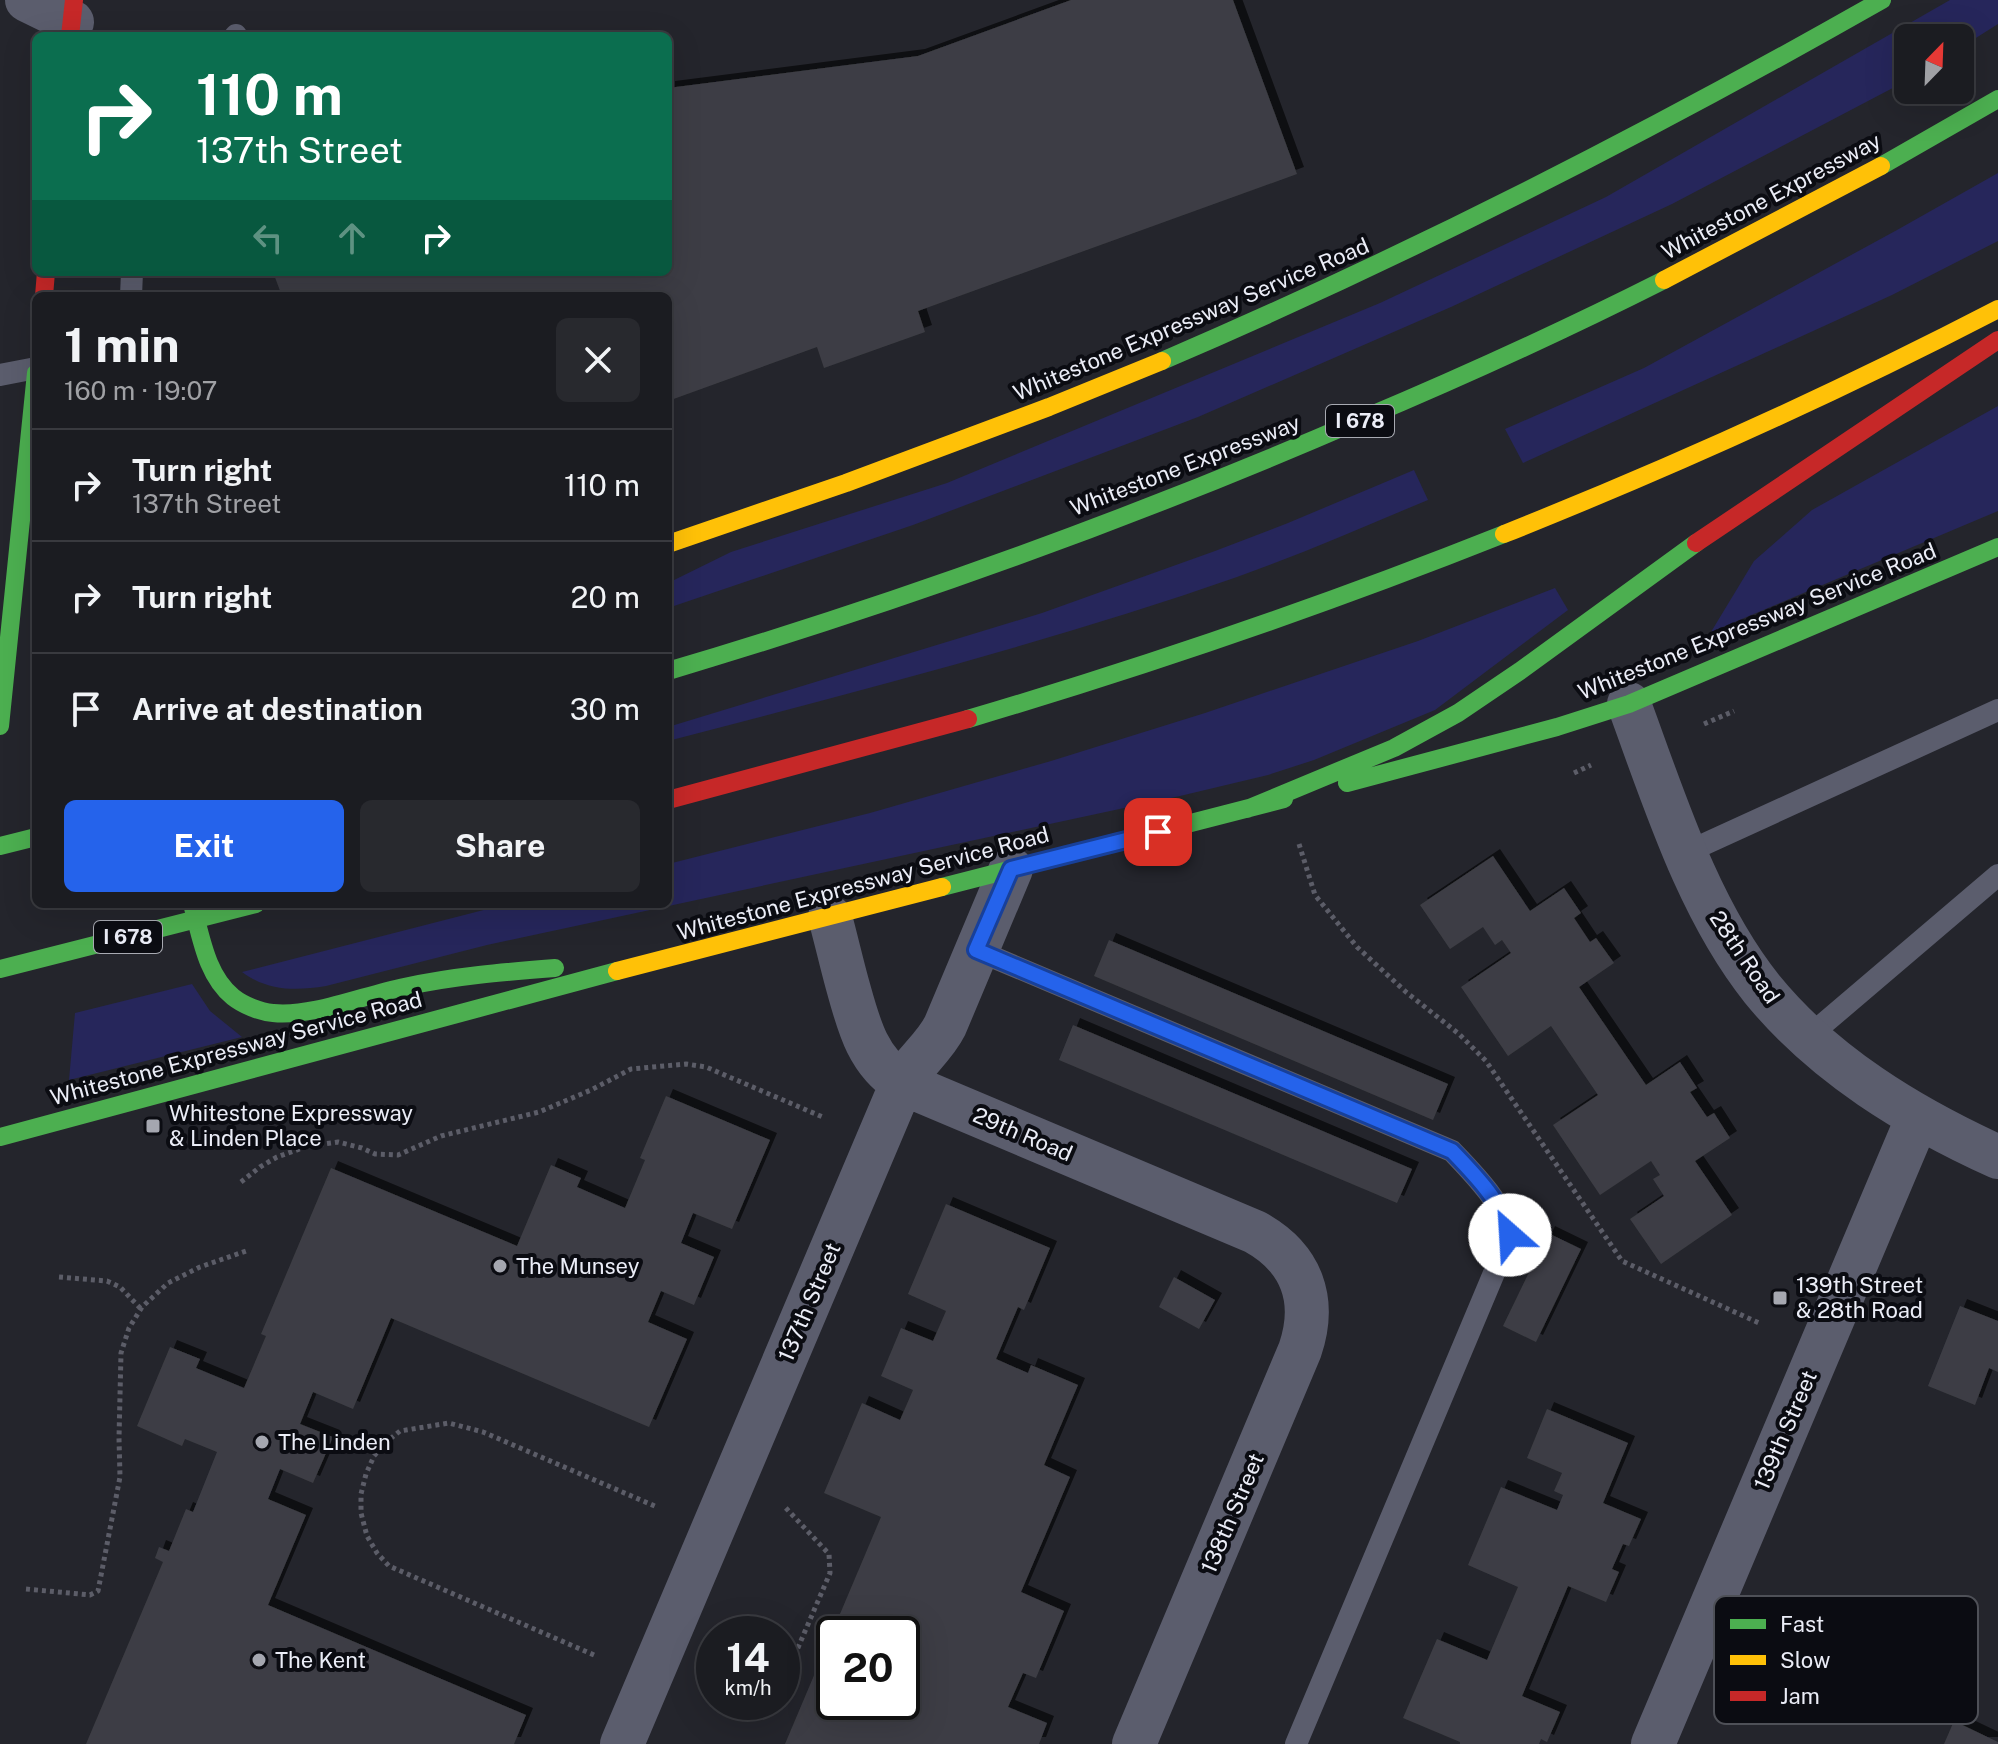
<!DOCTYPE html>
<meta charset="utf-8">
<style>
body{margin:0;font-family:"Public Sans",sans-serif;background:#28292e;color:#f1f3f6;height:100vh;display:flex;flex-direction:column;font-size:30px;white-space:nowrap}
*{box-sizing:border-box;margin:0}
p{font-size:26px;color:#a0a1a5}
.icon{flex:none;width:44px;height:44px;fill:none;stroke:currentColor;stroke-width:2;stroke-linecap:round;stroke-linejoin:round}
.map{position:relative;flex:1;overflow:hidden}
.details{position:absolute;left:32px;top:292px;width:640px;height:616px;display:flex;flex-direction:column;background:#1b1c21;border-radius:12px;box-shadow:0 8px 32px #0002,0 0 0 2px #393a3f}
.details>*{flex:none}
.hud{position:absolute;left:32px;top:32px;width:640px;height:244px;border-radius:12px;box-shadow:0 8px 32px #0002,0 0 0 2px #393a3f;background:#0b6e4f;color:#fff;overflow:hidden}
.needle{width:52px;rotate:23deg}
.fabs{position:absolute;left:1894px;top:24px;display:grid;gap:16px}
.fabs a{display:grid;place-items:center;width:80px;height:80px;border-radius:12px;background:#1b1c21;box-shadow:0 8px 32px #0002,0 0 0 2px #393a3f;font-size:40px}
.speed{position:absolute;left:696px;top:1616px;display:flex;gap:16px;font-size:40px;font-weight:700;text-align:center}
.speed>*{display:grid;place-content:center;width:104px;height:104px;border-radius:50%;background:#1b1c21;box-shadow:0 8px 32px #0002,0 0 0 2px #393a3f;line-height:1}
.speed small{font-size:20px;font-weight:400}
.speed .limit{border:4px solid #111;border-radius:12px;background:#fff;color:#111}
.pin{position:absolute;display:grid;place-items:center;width:68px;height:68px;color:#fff;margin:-34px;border-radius:16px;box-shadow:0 4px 12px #0006}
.me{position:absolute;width:88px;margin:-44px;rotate:334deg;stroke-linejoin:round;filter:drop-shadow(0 0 6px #0008)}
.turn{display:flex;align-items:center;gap:28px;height:168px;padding:0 32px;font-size:36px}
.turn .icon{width:104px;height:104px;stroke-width:2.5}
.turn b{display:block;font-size:56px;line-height:68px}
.lanes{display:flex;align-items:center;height:76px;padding:0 32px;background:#0003;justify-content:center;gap:40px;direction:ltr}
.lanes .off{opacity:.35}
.round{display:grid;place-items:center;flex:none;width:84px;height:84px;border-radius:12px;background:#28292e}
.headline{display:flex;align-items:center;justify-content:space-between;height:136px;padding:0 32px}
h1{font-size:48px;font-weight:700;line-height:60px}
.primary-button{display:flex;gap:16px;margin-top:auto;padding:16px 32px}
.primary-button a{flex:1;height:92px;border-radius:12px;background:#2563eb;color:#fff;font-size:32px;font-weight:700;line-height:92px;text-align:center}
.primary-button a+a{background:#28292e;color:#f1f3f6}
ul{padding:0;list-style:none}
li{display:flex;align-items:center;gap:24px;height:112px;padding:0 32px;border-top:2px solid #393a3f}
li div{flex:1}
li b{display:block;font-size:30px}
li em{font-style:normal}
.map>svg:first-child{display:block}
</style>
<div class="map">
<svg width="1998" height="1744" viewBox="0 0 1998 1744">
<defs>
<filter id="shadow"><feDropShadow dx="7" dy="-7" stdDeviation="0" flood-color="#0009"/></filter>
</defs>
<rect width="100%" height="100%" fill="#24252c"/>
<!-- green -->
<path fill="#26265b" d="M1950,0H1998V24L1960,48V38H1908V80L1672,204L1451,307L1198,417L913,525L668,608V583L731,552L947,483L1380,303L1606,197Z
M1998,173V241L1892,295L1523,463L1505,429L1644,368L1897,230Z
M1998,406V511L1711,632L1754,561L1812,510Z
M1414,470L1428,500C1365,526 1302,554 1237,577C1051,642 859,691 668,741V727L1042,613L1215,551L1288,523Z
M1555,588L1568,610L1435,710L1314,760L1268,775L1180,796L487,945L326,986C295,991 268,991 242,972L507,904H668V864L870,813L1051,761L1205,713L1418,641Z
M192,984L210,1011L242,1037L69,1080L75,1013Z"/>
<!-- building -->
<path fill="#3d3e44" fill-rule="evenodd" filter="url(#shadow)" d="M1071,0H1233L1297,174L918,311L925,332L824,368L817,347L668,401V296H282L273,272H668V88L918,56Z
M1493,856L1530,911L1564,888L1581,913L1574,918L1590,942L1596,938L1614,963L1579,987L1646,1085L1680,1062L1697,1088L1690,1092L1707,1117L1714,1113L1730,1138L1695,1161L1732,1215L1661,1264L1630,1219L1664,1196L1653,1179L1660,1175L1651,1161L1600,1195L1553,1125L1598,1095L1551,1026L1508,1056L1461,987L1511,953L1502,940L1495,945L1483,927L1450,949L1420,905Z
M1109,940L1448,1084L1433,1120L1094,976Z
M1073,1025L1412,1169L1397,1203L1059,1060Z
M666,1096L770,1140L732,1229L693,1213L681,1243L714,1257L694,1305L661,1291L648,1322L687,1339L649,1427L391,1318L353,1409L313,1392L300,1424L333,1437L313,1483L280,1469L268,1499L306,1515L268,1605L526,1715L514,1744H86L163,1562L155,1558L159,1547L169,1551L186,1509L193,1512L217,1452L185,1439L182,1446L137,1426L170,1347L200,1359L196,1368L244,1388L266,1336L261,1334L331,1168L517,1246L551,1165L581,1178L577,1187L625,1208L645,1160L640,1158Z
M946,1204L1050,1248L1024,1310L1018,1307L996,1359L1028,1373L1031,1365L1078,1385L1044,1465L1070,1477L1021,1592L1064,1611L1036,1678L1023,1673L1008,1707L1047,1723L1039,1744H785L881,1517L824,1493L862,1403L900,1420L913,1390L881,1376L901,1328L933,1341L946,1311L908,1294ZM834,1634H902V1702H834Z
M1548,1233L1581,1249L1536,1342L1503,1326Z
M1174,1277L1215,1300L1199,1329L1159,1307Z
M1960,1306L1998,1321V1372L1989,1368L1975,1405L1928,1386Z
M1547,1409L1628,1443L1603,1503L1641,1519L1629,1546L1623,1544L1612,1569L1619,1572L1606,1602L1568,1586L1522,1696L1560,1712L1547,1742L1541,1739L1539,1744H1460V1742L1403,1718L1437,1639L1487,1660L1518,1587L1468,1565L1501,1487L1557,1510L1563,1495L1554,1491L1562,1473L1527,1458Z
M1954,1721L1998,1742V1744H1944Z"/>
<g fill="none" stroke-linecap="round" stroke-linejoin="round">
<!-- path -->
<path stroke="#5c5d68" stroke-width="5" stroke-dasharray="4 4" stroke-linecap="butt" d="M1704,724L1734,711
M1574,773L1591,765
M1299,844L1315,895L1357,947L1406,992L1459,1034L1486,1061L1622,1261L1759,1323
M241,1182L260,1167L277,1157L308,1146L338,1142L362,1148L375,1154L398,1155L441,1136L539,1112L591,1090L631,1069L686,1064L706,1067L825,1118
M59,1277L107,1281L120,1287L141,1309
M26,1589L90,1595L98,1591L120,1477L119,1438L121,1353L129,1328L142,1307L168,1283L200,1267L246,1251
M594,1655L389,1566L377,1553L367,1536L361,1513V1494L366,1474L374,1456L385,1443L400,1431L449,1423L483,1432L657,1507
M708,1684L714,1687
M782,1685L830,1573L829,1554L784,1506
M750,1702L768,1708L773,1706L775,1702"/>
<!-- lane -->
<path stroke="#5b5d6d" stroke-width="22" d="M235,36L236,35
M131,296L132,272
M0,375L36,368
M1685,853L1998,710
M976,950L1452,1151C1473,1173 1504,1204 1510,1235L1296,1744
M1808,1037L1998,875"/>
<!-- street -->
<path stroke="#5b5d6d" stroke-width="44" d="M27,0L72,22
M1629,704C1664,799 1698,909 1762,989C1824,1065 1910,1117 1998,1157
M830,917C836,939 841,961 847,983C858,1022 866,1060 902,1083L1255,1232C1302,1258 1317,1300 1300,1350L1134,1744
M622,1744L902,1083C914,1062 934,1048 945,1026L1011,869
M1653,1744L1918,1117"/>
<!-- fast -->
<path stroke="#4caf50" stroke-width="18" d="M1881,166L1998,99
M1162,361C1409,255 1648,133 1882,0
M668,671C904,601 1136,517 1362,419C1464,376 1565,330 1664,280
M968,719C1150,665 1328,604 1504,534
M0,726L36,373
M1347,783L1557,727L1629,704L1998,547
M1247,809L1394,748L1458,713L1520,671L1696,543
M0,846L36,837
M942,887L1284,799
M192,904C201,936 206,975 233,997C243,1005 260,1012 273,1013C313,1017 364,995 404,987C454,976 504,972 555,968
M0,1137L617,971"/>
<!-- slow -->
<path stroke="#ffc107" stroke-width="18" d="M1664,280L1881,166
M1504,534C1672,467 1838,392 1998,309
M668,544L846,483L1049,407L1162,361
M617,971L942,887"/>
<!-- jam -->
<path stroke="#c62828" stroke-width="18" d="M70,36L74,0
M44,296L46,272
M1696,543L1998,340
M668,800L968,719"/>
<!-- fast-bridge -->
<path stroke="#4caf50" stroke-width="18" d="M0,969L256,904"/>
</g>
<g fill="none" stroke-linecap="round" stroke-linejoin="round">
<!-- route casing -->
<g stroke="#184099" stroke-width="20">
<path id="route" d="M1158,832L1011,869L976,950L1452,1151C1473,1173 1504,1204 1510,1235"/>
</g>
<!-- route -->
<use href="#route" stroke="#2563eb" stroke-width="14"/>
</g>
<!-- markers -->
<g fill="#a5a7b0" stroke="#0b0c12" stroke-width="3">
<rect x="145" y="1118" width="16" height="16" rx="4"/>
<circle cx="500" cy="1266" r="8"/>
<rect x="1772" y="1290" width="16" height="16" rx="4"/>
<circle cx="262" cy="1442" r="8"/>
<circle cx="259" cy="1660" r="8"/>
</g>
<g text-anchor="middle" stroke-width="8" stroke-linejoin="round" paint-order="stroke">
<!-- shield labels -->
<g fill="#0b0c12" stroke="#a8aab2" stroke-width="2">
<rect x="1326" y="405" width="68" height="32" rx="6"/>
<rect x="94" y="921" width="68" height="32" rx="6"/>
</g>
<g font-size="20" font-weight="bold" fill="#ebedf7">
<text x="1360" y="428">I 678</text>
<text x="128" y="944">I 678</text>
</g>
<!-- street labels -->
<g font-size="22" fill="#ebedf7" stroke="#0b0c12">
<text transform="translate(1771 196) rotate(-28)" y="8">Whitestone Expressway</text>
<text transform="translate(1191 319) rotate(-23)" y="8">Whitestone Expressway Service Road</text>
<text transform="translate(1185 465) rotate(-21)" y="8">Whitestone Expressway</text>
<text transform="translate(1757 621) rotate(-22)" y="8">Whitestone Expressway Service Road</text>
<text transform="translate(863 883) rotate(-15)" y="8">Whitestone Expressway Service Road</text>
<text transform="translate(1745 957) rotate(56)" y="8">28th Road</text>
<text transform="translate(236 1048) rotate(-15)" y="8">Whitestone Expressway Service Road</text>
<text transform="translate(1023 1134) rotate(23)" y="8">29th Road</text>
<text transform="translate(809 1302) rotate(-67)" y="8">137th Street</text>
<text transform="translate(1785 1430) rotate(-67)" y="8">139th Street</text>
<text transform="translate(1232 1513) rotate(-67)" y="8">138th Street</text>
</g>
<!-- poi labels -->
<g font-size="22" fill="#ebedf7" stroke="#0b0c12" text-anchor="start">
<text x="169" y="1121">Whitestone Expressway<tspan x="169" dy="25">&amp; Linden Place</tspan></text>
<text x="516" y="1274">The Munsey</text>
<text x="1796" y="1293">139th Street<tspan x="1796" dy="25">&amp; 28th Road</tspan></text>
<text x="278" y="1450">The Linden</text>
<text x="275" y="1668">The Kent</text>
</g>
</g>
<!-- legend -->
<rect x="1714" y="1596" width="264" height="128" rx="12" fill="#0b0c12" stroke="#4e5057" stroke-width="2"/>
<rect x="1730" y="1619" width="36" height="10" fill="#4caf50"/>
<rect x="1730" y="1655" width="36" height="10" fill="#ffc107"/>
<rect x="1730" y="1691" width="36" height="10" fill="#c62828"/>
<g font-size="22" fill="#ebedf7">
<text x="1780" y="1632">Fast</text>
<text x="1780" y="1668">Slow</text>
<text x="1780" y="1704">Jam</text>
</g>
</svg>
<div class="fabs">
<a><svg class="needle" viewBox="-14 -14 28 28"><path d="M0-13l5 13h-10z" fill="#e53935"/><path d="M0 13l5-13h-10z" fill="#a0a1a5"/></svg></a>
</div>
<div class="speed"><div>14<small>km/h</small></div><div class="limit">20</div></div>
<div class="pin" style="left:1158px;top:832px;background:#d93025"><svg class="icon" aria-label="arrive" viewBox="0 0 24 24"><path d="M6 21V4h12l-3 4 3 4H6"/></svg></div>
<svg class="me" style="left:1510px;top:1235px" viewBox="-20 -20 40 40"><circle r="19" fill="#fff"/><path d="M0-13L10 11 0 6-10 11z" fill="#2563eb"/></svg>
<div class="hud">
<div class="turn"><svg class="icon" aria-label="right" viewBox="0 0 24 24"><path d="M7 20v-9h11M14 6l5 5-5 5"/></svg><div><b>110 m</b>137th Street</div></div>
<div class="lanes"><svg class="icon off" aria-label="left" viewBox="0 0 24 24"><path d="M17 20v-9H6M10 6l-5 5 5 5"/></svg><svg class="icon off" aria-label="ahead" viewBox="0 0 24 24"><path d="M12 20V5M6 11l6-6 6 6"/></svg><svg class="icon" aria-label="right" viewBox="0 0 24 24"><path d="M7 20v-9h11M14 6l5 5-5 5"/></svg></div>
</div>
<section class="details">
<div class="headline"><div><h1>1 min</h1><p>160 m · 19:07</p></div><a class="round"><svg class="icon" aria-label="close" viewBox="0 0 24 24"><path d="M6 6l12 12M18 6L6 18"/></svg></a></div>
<ul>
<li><svg class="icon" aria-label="right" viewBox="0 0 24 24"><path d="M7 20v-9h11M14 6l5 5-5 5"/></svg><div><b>Turn right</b><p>137th Street</p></div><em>110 m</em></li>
<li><svg class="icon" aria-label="right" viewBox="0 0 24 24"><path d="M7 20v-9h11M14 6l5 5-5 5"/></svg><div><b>Turn right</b></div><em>20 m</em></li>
<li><svg class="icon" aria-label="arrive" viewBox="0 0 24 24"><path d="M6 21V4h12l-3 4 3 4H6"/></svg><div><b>Arrive at destination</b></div><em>30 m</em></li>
</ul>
<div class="primary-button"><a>Exit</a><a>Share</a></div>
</section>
</div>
